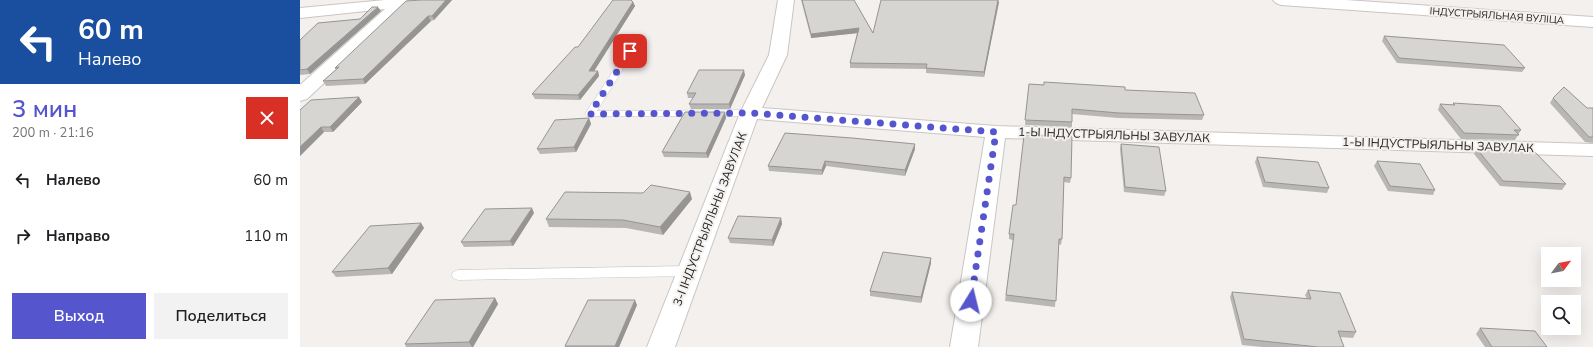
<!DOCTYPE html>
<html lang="ru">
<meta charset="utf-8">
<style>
body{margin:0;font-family:"Nunito Sans",sans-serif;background:#f2f2f2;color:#202124;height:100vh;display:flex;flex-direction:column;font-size:15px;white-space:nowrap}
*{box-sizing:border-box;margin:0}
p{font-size:13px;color:#757577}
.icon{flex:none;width:22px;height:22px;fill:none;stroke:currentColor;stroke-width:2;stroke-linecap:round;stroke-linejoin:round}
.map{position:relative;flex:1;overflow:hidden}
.sheet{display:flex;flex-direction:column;background:#fff;width:300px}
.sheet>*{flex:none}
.top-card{background:#1a4fa0;color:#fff;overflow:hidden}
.needle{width:26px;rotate:58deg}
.fabs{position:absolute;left:1241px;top:247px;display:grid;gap:8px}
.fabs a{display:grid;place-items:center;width:40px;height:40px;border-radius:0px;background:#fff;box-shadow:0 4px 16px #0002;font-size:20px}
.pin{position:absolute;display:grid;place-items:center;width:34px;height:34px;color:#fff;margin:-17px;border-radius:8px;box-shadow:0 2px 6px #0006}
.me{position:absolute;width:44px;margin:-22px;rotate:9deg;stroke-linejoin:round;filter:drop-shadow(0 0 3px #0008)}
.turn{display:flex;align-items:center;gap:14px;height:84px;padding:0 12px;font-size:18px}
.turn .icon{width:52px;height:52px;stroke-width:2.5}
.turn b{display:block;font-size:28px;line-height:34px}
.round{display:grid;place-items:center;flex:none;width:42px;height:42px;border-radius:0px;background:#f2f2f2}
.summary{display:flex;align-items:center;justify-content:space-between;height:68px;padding:0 12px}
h1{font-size:24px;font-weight:600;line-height:30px;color:#5556cd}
.cta{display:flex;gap:8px;margin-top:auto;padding:8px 12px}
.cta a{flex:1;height:46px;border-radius:0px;background:#5556cd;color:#fff;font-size:16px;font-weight:600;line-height:46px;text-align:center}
.cta a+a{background:#f2f2f2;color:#202124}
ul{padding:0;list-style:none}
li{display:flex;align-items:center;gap:12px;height:56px;padding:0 12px}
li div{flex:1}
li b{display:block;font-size:15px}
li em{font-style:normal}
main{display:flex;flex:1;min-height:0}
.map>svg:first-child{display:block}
</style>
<main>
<section class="sheet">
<div class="top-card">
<div class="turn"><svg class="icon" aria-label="left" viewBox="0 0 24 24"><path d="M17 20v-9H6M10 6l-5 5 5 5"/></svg><div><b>60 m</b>Налево</div></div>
</div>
<div class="summary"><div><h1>3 мин</h1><p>200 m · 21:16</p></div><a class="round" style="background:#d93025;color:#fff"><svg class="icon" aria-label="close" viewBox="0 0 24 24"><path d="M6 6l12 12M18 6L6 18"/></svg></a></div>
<ul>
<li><svg class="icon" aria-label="left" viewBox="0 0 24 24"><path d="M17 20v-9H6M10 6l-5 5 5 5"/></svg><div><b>Налево</b></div><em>60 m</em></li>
<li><svg class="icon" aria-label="right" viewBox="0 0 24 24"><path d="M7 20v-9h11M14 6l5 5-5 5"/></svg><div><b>Направо</b></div><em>110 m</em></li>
</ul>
<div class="cta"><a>Выход</a><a>Поделиться</a></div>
</section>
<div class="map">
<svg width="1293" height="347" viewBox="0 0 1293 347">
<rect width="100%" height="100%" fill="#f3f0ee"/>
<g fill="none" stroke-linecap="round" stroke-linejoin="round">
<!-- service casing -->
<g stroke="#c9c6c4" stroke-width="1">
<path id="service" d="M330,48L334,51L297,111L450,110L455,113L450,116H287L285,114L326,51Z
M390,266L395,268L396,271L395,274L390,276L158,280L153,278L152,275L153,272L158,270Z"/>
</g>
<!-- minor casing -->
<g stroke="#c9c6c4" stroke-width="2">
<path id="minor" d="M85,0H107L109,3L7,99L0,101V85L85,9L0,18V8Z
M478,0H494L487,55L462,108L696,126L1293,144V156L705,138L678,347H650L685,137L457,119L375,347H347L440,113L469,55Z
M973,0H1046L1293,17V27L981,5L976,3Z"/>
</g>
<!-- service -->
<use href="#service" fill="#fff" fill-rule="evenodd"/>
<!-- minor -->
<use href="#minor" fill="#fff" fill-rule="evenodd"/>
</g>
<!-- wall -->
<path fill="#b9b7b5" d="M121,0H152L134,20L131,21L65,84L26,86L23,81L36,70L35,68Z
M501,0H554L573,33L699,2L684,77L626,73V69L550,68V63L557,33L511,38Z
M333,2L335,6L294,71H298L299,76L280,100L235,99L232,94L278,47Z
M81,11L10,74L0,75V40Z
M1084,36L1225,68L1222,72L1097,63L1082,41Z
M445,75L430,109H391L389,104L393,98H388L387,93Z
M729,84L825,90L904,115L902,120L818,118L772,114V127L725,125Z
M59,97L62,102L33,132H24L0,156V110Z
M1253,98L1287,108H1293V143L1285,142L1250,103Z
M1153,103L1221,130L1215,140L1161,139L1138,110L1140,104L1153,105Z
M425,112L426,118L408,158L364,157L362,152Z
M289,118L291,124L276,152L240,154L237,149Z
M724,135L771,178L770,183L764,182L762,239L761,245L759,244L755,307L705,301L713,240L709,239V234L716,205Z
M821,144L866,191L864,196L824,192L820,149Z
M615,149L605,176L526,166L522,175L469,171L468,166Z
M1177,149L1266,184L1262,190L1200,186L1174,154Z
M957,157L1029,188L1027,193L963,187L955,162Z
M1077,161L1135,190L1133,195L1088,191L1074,166Z
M392,199L363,235L326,228L249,227L246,219Z
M234,213L213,246L164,247L161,242Z
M481,218L482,224L473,246L430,243L428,238Z
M121,223L124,228L92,274L36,277L32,272Z
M631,258V263L621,303L570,296V291Z
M1008,290L1056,332L1053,338L1040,337L1044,347H962L942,345L930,297L932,292L1007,299L1005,295Z
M195,298L198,304L173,347H106L105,344Z
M337,305L319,347H265V346Z
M1180,328L1247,347H1185L1176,334Z"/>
<!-- shaded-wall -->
<path fill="#969593" d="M146,0H152L134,20L132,16Z
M698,0L699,2L684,77V72Z
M333,2L335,6L291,76L289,71Z
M78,7L81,11L10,74L7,69Z
M128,16L131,21L65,84L63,79Z
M559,28V33L511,38V34Z
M444,70L445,75L430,109L429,104Z
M298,71L299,76L280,100L278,95Z
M59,97L62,102L33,132L30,127Z
M425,112L426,118L408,158L406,153Z
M289,118L291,124L276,152L274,147Z
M21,127L24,132L0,156V147Z
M615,144V149L605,176V170Z
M525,161L526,166L522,175V170Z
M390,192L392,199L363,235L360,227Z
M232,208L234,213L213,246L210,241Z
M481,218L482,224L473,246L472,240Z
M121,223L124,228L92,274L88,268Z
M631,258V263L621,303V297Z
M195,298L198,304L173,347H172L169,342Z
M335,300L337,305L319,347H316L315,346Z"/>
<!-- building -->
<path fill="#d7d5d2" stroke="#969593" d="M121,0H146L132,16H128L63,79L23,81L39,67L35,68L106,1Z
M313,0H331L333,2L289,71H298L278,95L232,94L275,47H278Z
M502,0H554L573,33L581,0H698L684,72L626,68L627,64L550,63L559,28L511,34Z
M72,7H78L7,69L0,70V40L18,23L60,19Z
M1084,36L1204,45L1225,68L1099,58Z
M399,70H444L429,104H389L396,93H387Z
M744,82L825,87V90L895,93L904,115L819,113L772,109V122L725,120L729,84L744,85Z
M1264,87L1287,108H1293V137H1289L1253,98Z
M59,97L30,127H21L0,147V110L11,100Z
M1153,103L1200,106L1221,130H1214L1219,135L1164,133L1140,104L1155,105Z
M385,112H425L406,153L362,152Z
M289,118L274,147L237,149L255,120Z
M485,133L552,138L615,144L605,170L525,161L522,170L468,166Z
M724,135L772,136L771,178L764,177L762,239H759L756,301L706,295L714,234H709L713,205H716Z
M821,144L859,147L866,191L825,187Z
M1177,149L1233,150L1266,184L1203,181Z
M957,157L1018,162L1029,188L965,182Z
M1077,161L1120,164L1135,190L1090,186Z
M351,185L390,192L360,227L323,220L246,219L265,192L343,193Z
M232,208L210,241L161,242L185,209Z
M438,216L481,218L472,240L428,238Z
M121,223L88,268L32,272L70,226Z
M583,252L631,258L621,297L570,291Z
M1008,290L1040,293L1056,332L1038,331L1044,347H1018L944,339L932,292L1011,299Z
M195,298L169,342L105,344L135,300Z
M288,300H335L315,346H265Z
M1180,328L1235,331L1247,347H1192Z"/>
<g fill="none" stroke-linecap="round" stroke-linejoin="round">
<!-- route -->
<path stroke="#5556cd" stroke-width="7" stroke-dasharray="0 12.6" d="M330,51L290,114L450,113L696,132L671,301"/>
</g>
<g text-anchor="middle" stroke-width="4" stroke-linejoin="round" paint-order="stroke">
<!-- far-street labels -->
<g font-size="10" fill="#1e1d1c" stroke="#f3f0ee">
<text transform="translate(1197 15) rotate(4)" y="4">ІНДУСТРЫЯЛЬНАЯ ВУЛІЦА</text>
</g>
<!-- street labels -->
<g font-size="12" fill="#1e1d1c" stroke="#f3f0ee">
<text transform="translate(814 135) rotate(2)" y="4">1-Ы ІНДУСТРЫЯЛЬНЫ ЗАВУЛАК</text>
<text transform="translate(1138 145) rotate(2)" y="4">1-Ы ІНДУСТРЫЯЛЬНЫ ЗАВУЛАК</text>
<text transform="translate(410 219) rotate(-69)" y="4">3-І ІНДУСТРЫЯЛЬНЫ ЗАВУЛАК</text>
</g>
</g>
</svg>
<div class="fabs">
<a><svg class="needle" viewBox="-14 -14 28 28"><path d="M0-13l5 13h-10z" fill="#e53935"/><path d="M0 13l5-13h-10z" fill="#757577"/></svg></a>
<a><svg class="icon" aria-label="search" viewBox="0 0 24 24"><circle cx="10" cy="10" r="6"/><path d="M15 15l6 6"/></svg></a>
</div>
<div class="pin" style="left:330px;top:51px;background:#d93025"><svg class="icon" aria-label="arrive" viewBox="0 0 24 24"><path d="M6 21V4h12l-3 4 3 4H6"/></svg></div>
<svg class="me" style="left:671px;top:301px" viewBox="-20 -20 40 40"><circle r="19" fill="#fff"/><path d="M0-13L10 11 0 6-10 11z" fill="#5556cd"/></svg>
</div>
</main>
